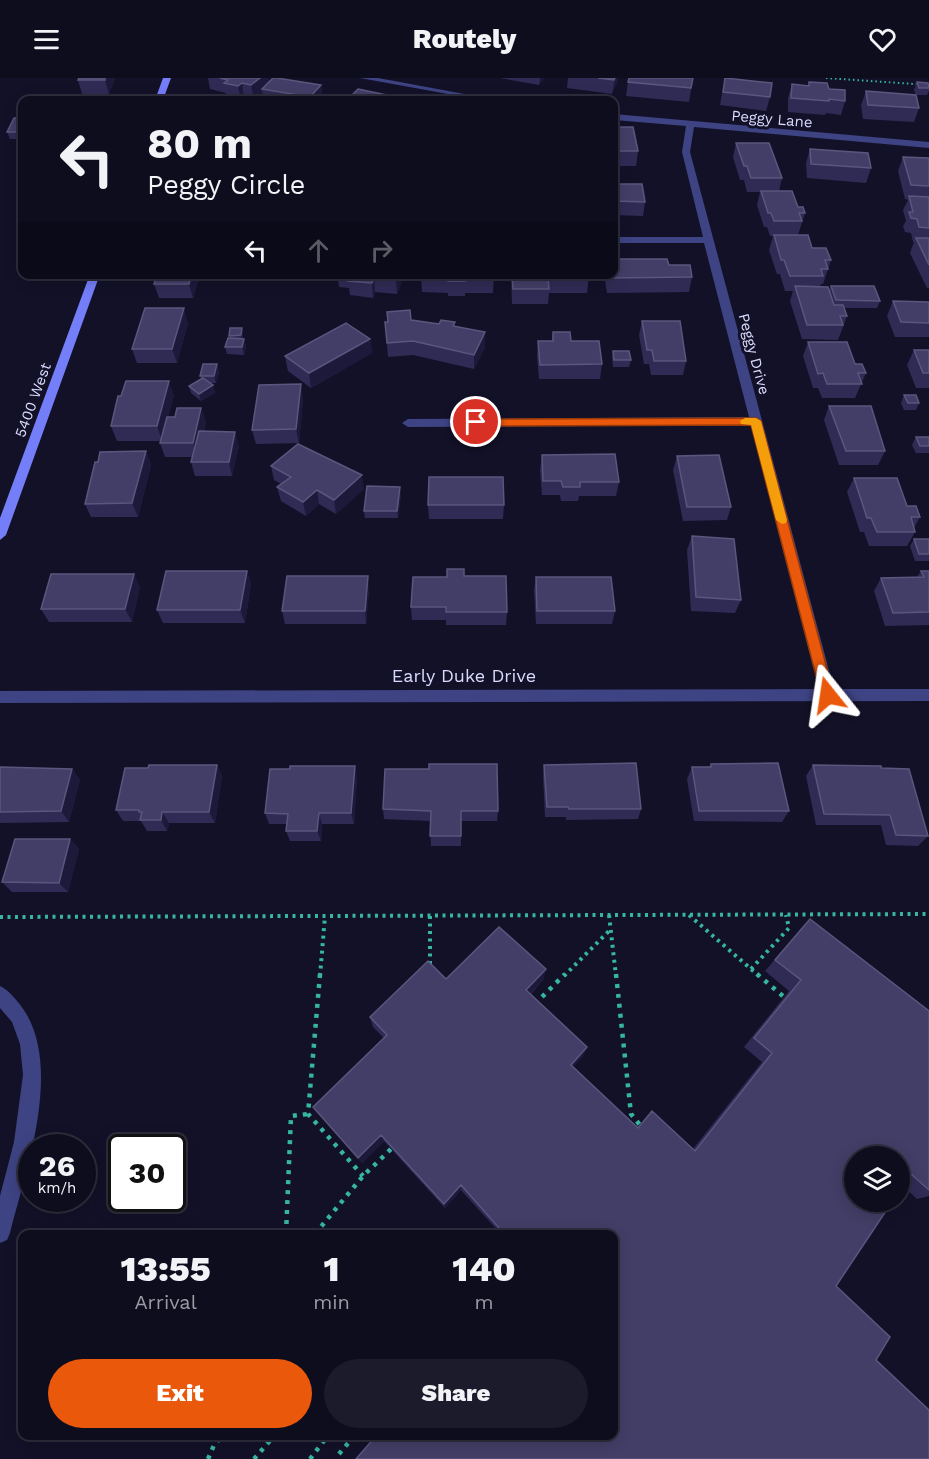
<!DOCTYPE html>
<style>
body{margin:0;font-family:"Work Sans",sans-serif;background:#1c1b2b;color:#f1f3f6;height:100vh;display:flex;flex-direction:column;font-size:22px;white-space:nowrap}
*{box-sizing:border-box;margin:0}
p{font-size:20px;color:#9b9ca4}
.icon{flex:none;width:33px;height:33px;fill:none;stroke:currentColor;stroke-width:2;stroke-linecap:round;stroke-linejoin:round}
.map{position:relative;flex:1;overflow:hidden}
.drawer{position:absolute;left:18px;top:1152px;width:600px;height:210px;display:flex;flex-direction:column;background:#0e0d1e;border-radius:12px;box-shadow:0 3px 15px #0003,0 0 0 2px #2e2d3c}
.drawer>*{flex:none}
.hud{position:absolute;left:18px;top:18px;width:600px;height:183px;border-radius:12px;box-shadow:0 3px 15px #0003,0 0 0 2px #2e2d3c;background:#0e0d1e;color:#f1f3f6;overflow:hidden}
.controls{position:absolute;left:844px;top:1068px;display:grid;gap:12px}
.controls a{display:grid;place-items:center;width:66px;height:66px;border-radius:50%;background:#0e0d1e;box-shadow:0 3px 15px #0003,0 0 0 2px #2e2d3c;font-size:30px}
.speed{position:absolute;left:18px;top:1056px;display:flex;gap:12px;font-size:30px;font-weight:700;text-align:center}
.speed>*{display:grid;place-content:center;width:78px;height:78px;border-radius:50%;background:#0e0d1e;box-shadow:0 3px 15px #0003,0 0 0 2px #2e2d3c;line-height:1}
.speed small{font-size:15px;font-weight:400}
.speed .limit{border:3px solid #111;border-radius:9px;background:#fff;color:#111}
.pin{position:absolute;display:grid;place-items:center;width:51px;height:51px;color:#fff;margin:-26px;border:3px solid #fff;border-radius:50%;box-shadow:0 2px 6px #0007}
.me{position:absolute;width:66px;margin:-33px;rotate:345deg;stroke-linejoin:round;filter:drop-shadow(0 0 4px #0008)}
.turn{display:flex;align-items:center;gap:21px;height:126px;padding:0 30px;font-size:27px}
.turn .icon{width:78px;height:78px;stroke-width:2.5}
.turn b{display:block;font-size:42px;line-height:51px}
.lanes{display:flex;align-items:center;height:57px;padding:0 30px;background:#0003;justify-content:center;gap:30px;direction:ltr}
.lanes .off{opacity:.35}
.eta{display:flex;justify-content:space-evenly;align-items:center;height:102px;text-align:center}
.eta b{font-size:36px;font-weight:800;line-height:42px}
.button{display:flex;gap:12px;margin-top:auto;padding:12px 30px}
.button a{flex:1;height:69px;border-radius:36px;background:#ea580c;color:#fff;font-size:24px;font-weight:800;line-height:69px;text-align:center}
.button a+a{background:#1c1b2b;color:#f1f3f6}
header{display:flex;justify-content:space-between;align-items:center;height:78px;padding:0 30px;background:#0e0d1e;font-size:27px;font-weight:800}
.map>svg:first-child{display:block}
</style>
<header><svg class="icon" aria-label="menu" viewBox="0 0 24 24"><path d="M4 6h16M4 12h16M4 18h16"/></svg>Routely<svg class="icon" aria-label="heart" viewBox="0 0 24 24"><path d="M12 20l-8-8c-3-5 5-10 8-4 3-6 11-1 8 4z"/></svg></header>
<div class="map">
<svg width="929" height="1381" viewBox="0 0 929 1381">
<rect width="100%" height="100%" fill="#131128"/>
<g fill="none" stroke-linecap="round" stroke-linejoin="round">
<!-- path-far2 -->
<path stroke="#36b5a1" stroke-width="2" stroke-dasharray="1.5 3" stroke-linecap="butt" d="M826,0L929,7"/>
<!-- path-far1 -->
<path stroke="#36b5a1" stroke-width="4" stroke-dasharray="3 4.5" stroke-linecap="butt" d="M609,837L616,898
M689,837L759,898
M430,838V888
M0,839L929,836
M751,891L789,850L786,837
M320,898L325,838
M564,898L611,851"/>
<!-- path -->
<path stroke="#36b5a1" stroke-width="4.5" stroke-dasharray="4 6" stroke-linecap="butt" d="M320,896L308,1036L363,1098
M616,896L631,1036L640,1047
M757,896L784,919
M535,926L565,896
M286,1156L291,1038L308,1036
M315,1156L363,1098L391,1071
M339,1376L354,1358
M208,1381L214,1367L222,1358
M254,1381L274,1358
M310,1381L326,1360"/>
<!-- lane -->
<path fill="#3e4384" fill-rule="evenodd" d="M0,908C8,912 12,917 17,923C67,980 26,1091 10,1155L7,1162L0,1165V1118L14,1064L23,997L20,966L12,944L0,930Z"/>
<!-- street -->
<path fill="#3e4384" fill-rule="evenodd" d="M360,0H378L497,22H481Z
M614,36L929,64V70L694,49L690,74L834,611H929V623L0,625V613L819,611L751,347L408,349L402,345L408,341L749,339L704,165H614V159H703L682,74L686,48L614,42Z"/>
<!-- secondary -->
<path fill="#757ef9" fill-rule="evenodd" d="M163,0H171L163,22H155Z
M90,196H100L6,457L0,462V440Z"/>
</g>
<!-- wall -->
<path fill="#302b55" d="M115,0L109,16H82L78,2Z
M208,0H268L269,4L321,7L323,21L322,22H263L262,14L254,21L244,19L248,20L249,22H231L234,20L227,19L226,15L210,11Z
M500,0H544L539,7Z
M568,0H618L617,4L612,16L567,10Z
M693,0L689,24L626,18L628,4Z
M725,0L770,19L766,33L720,27Z
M809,4L829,11L845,23L841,37L826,35L825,37L788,34V20L792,6L808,8Z
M917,4L929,8V13L927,17H916L919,30L914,44L863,41L861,27L866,13L916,17L914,12Z
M22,40V61H10L7,54Z
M614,49L638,73L636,88H614Z
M736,65L782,100L779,113L805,135L798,157L812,170L831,182L823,206H821L820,209L829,212L831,208L880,223L877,230H844L847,238L838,262L802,261L790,223L793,213H785L780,196H777L769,172L773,158H770L767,149H764L757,127L760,114H747L744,102H740L733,79Z
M810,71L871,90L866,105L807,100L806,85Z
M903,79L929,80V210H927L910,175L914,164H913L911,155L905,154L903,148L906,143L903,132L908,122L905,121L898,93Z
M614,106L645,124L643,138L614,137Z
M669,187L692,199L689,214L607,215L604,196H614Z
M200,196L193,220H159L154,206Z
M337,196H405L397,216L375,214L373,220L350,217L349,210L339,209Z
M421,196H494L493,215H465V218H448V215L422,214Z
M511,196H589L587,215H549L548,226H512Z
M893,223L929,224V259H895L887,238Z
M387,234L411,242L455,249L485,269L474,291L413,277L388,279L385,244H388Z
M642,243L686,283L683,297H651L649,286H644L639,257Z
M188,245L177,285H137L132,271Z
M553,254L571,263L602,286L600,301H539L537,278L538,263H552Z
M243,257V261L246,268L244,277L227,276L225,269L230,260L229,258Z
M370,261L372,275L311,310L288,293L285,278Z
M808,264L855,286L866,295L855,320H822L818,310H813L803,278Z
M914,272H929V310H916L907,287Z
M613,273L631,282L629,289H613L612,280Z
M217,286L219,294L216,305H210L213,307L215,315L201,323L191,315L189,308L201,301L200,298Z
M174,317L168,339H175L201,330L206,344L204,353L239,368L232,398H195L191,384L192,379H165L160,365V363H117L111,348Z
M904,317L919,325L916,332H904L901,325Z
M303,321L299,365L256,366L252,352Z
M829,328L885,373L878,387H839L824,342Z
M916,359H929V375H916L912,367Z
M146,373L151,387L138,439H91L85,426Z
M542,377L619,404L616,418H579L578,423H561L560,417H542L540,392Z
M677,378L731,429L727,442L683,443L673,392Z
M271,388L364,411L336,436L319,426L306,438L281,423L277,409L281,406L274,402Z
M854,400L907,428L920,439L914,450L915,454L907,468H869L864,454H860L847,414Z
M401,416L398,440H365L364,433Z
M428,427H504L503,441H429Z
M692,458L741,522L735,535L691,533L687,472Z
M914,461H929V483H915L910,468Z
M247,493L251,506L245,545H163L157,532Z
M921,493H929V547L885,548L874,513L881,500L917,499Z
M464,498L507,534L506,547H446V542H412L411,529L447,499Z
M536,499L615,533L612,546H536L534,512Z
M140,509L132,544H49L41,531Z
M369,512L366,546H285L282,533Z
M711,686L789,733L782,744L694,743L687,701L692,689H709Z
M217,687L222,698L215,745H169L167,753H147L141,743H123L116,732L148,690Z
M544,687L641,731L638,741L566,742V739H545L543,698Z
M813,687L881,690L928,758L918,768L886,767L881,747H816L806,698Z
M0,689L72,691L80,702L69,744L0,745Z
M357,699L354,746H322L321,763H290L286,753L287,746H269L265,735Z
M383,731L498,733L497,743H461V768H431L430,743L384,741Z
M70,761L79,771L68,814H12L2,804Z
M810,841L929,933V1118L917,1121L903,1108L900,1112V1078H855V1124H892L836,1208L890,1259L876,1282L929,1332V1381H355L375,1358H614V1156H499V1154L461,1112L445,1130L384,1063L362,1085L313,1029L384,960L373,949L370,939L428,883L446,901L499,849L546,891L543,902L531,916L587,969L583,978L573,989L637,1050L652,1033L693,1071L762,984L744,969L789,913L765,893Z"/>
<!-- shaded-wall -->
<path fill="#1d193b" d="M105,0H115L109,16L105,2Z
M260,0H268L270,8L262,11V14L254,21L251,7Z
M540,0H544L539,7Z
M615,0H618L617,4L612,16Z
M242,5L244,19L241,22L238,8Z
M321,7L323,21L322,22H310V19Z
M192,196H200L193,220L189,206Z
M306,196H314L306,200Z
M398,196H405L397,216L396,202Z
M374,200L375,214L373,220L372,205Z
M184,230L188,245L177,285L172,271Z
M242,250L243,257L242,265L241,257Z
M485,254V269L474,291V277Z
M244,261L246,268L244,277L242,269Z
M370,261L372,275L311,310L309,295Z
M217,286L219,294L216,305L214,298Z
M169,303L174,317L162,363L157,348Z
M301,306L303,321L299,365L296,351Z
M213,307L215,315L201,323L199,316Z
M201,330L206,344L198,379L193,365Z
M235,354L239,368L232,398L229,384Z
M146,373L151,387L138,439L132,425Z
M362,397L364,411L336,436L334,422Z
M400,409L401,416L398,440L397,433Z
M317,412L319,426L306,438L303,424Z
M247,493L251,506L245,545L240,532Z
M134,496L140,509L132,544L125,531Z
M368,498L369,512L366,546L365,533Z
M217,687L222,698L215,745L209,734Z
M355,688L357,699L354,746L351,735Z
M72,691L80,702L69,744L61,733Z
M162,734L169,745L167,753L161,742Z
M319,735L322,746L321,763L317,753Z
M70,761L79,771L68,814L59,805Z
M546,891L543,902L524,922L526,912Z
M587,969L583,978L568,995L571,987Z
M381,1057L384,1063L362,1085L358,1080Z
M461,1107V1112L445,1130L444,1126Z"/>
<!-- building -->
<path fill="#423e67" stroke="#5a567e" stroke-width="1.5" d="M79,0H105V2H78Z
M220,0H260L251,7L242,5L238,8L224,5L228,2Z
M273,0H277L321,7L310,19L262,11Z
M598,0H615L614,2Z
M629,0H693L691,10L628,4Z
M725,0L772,5L770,19L723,14Z
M809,4L827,5L829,11L845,12V23L829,21V23L791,20L792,6L809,8Z
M917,4L928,5L929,10H919Z
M358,11L406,21L405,22H347Z
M866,13L916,17L919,30L868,27Z
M57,17H88L86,22H55Z
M237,18L248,20L245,22H231Z
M14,40H22V54H7Z
M614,49H633L638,73H614Z
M736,65H769L782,100H751L747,88H744Z
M810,71L868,75L871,90L811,86Z
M903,79L929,80V108L911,107Z
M614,106H642L645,124L614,123Z
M761,113H792L798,129H803L805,135H799L802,143H774L771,135H768Z
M909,118L929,119V150L919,149L917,141L911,140L909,134H913Z
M774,157H808L812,170H826L831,182H825L828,191H821L823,198H790L784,182H781Z
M916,160H929V187Z
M614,181H667L669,187H690L692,199L609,200V196H614Z
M157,196H192L189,206H154Z
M351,196H398L396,202L374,200L372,205L348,203Z
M421,196H494V200H465V203H448V200H421Z
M512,196H589V200H548L549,211H513Z
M795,208L828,209L834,227H843L847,238H840L843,247H807Z
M831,208H874L880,223L836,222Z
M893,223L929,224V245L901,244Z
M145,230H184L172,271H132Z
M410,232L411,242L439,246L441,242L455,244L453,248L485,254L474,277L413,263L387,265L385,244H388L387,234Z
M642,243H680L686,283H654L652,272H647Z
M346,245L370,261L309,295L285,278Z
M230,250H242L241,257L229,258Z
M553,254H570L571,263H599L602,286L540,287L538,263H553Z
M228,260L244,261L242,269H225Z
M808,264H847L855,286H862L866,295H858L862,306H827L823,295L818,296Z
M914,272H929V295H923Z
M613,273H629L631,282H614Z
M203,286H217L214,298H200Z
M203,300L213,307L199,316L189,308Z
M126,303H169L157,348H111L118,318H121Z
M301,306L296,351L252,352L259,307Z
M904,317H916L919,325H908Z
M829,328H871L885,373H846Z
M177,330H201L193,365H160L167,339H175Z
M199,353L235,354L229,384H191Z
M916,359H929V368H920Z
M298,366L362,397L334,422L317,412L303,424L277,409L291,399L271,388Z
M146,373L132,425L85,426L95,384H98L100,374Z
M615,376L619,404H580V409H563L561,403H543L542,377Z
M719,377L731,429H687L677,378Z
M429,399H503L504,427H428Z
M854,400H897L907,428H916L920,439H911L915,454H877L871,440H867Z
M367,408L400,409L397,433H364Z
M692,458L734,461L741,522L696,519Z
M914,461H929V476H919Z
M447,491H464V498H506L507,534H446V529H411L413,499H447Z
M166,493H247L240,532H157Z
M921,493H929V534L893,535L881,500L924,499Z
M51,496H134L125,531H41Z
M287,498H368L365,533H282Z
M536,499H611L615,533H537Z
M636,685L641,731H569L568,729H547L544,687Z
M778,685L789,733H699L692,689H711V686Z
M429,686H497L498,733H461V758H430L431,733L383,731L385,691H429Z
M149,687H217L209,734H162L161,742H140L142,734H139V732H116L125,690H148Z
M813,687L881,688V690L909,691L928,758L896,757L890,737L824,736Z
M290,688H355L351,735H319L317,753H286L288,736L265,735L270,691H290Z
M0,689L72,691L61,733L0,734Z
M15,761H70L59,805L2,804Z
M810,841L929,933V1112L911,1096L900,1112V1078H855V1124H892L836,1208L890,1259L876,1282L929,1332V1381H356L376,1358H614V1156H501L500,1151L461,1107L444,1126L381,1057L358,1080L313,1029L387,957L370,939L428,883L446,901L499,849L546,891L526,912L587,969L571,987L638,1050L652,1033L695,1073L772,975L754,960L801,902L775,882Z"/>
<!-- route -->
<path fill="#ea580c" stroke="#983908" stroke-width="1.5" d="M756,340L761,343L834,617L828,622L821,617L751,347L476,348L470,344L476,341Z"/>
<!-- slow -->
<path fill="#f59e0b" d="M745,340H756L761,343L787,442L786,445L782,446L776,442L751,347L741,346L740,343Z"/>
<g text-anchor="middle" stroke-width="6" stroke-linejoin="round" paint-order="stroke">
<!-- far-street labels -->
<g font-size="15" fill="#dadafd" stroke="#131128">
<text transform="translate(772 41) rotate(5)" y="5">Peggy Lane</text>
<text transform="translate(754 276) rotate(75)" y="5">Peggy Drive</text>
<text transform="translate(33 322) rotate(-70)" y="5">5400 West</text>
</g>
<!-- street labels -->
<g font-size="18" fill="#dadafd" stroke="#131128">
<text x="464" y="604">Early Duke Drive</text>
</g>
</g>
</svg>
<div class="controls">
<a><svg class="icon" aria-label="layers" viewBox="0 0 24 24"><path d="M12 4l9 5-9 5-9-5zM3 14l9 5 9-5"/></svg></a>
</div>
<div class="speed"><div>26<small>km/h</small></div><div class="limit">30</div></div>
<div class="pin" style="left:476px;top:344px;background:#d93025"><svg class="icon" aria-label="arrive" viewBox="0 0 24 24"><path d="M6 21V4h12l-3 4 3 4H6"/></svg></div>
<svg class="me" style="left:828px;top:617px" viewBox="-20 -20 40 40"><path d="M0-17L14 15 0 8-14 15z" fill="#ea580c" stroke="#fff" stroke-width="4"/></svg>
<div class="hud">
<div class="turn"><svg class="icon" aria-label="left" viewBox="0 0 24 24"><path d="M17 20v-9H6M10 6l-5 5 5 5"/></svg><div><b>80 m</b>Peggy Circle</div></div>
<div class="lanes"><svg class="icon" aria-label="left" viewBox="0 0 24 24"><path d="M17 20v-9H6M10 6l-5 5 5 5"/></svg><svg class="icon off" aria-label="ahead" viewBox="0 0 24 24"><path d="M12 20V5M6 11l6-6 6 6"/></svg><svg class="icon off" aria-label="right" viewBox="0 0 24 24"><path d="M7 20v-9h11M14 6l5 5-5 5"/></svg></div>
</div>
<section class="drawer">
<div class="eta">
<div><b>13:55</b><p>Arrival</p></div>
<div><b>1</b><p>min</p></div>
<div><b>140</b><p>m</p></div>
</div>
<div class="button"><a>Exit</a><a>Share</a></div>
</section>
</div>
